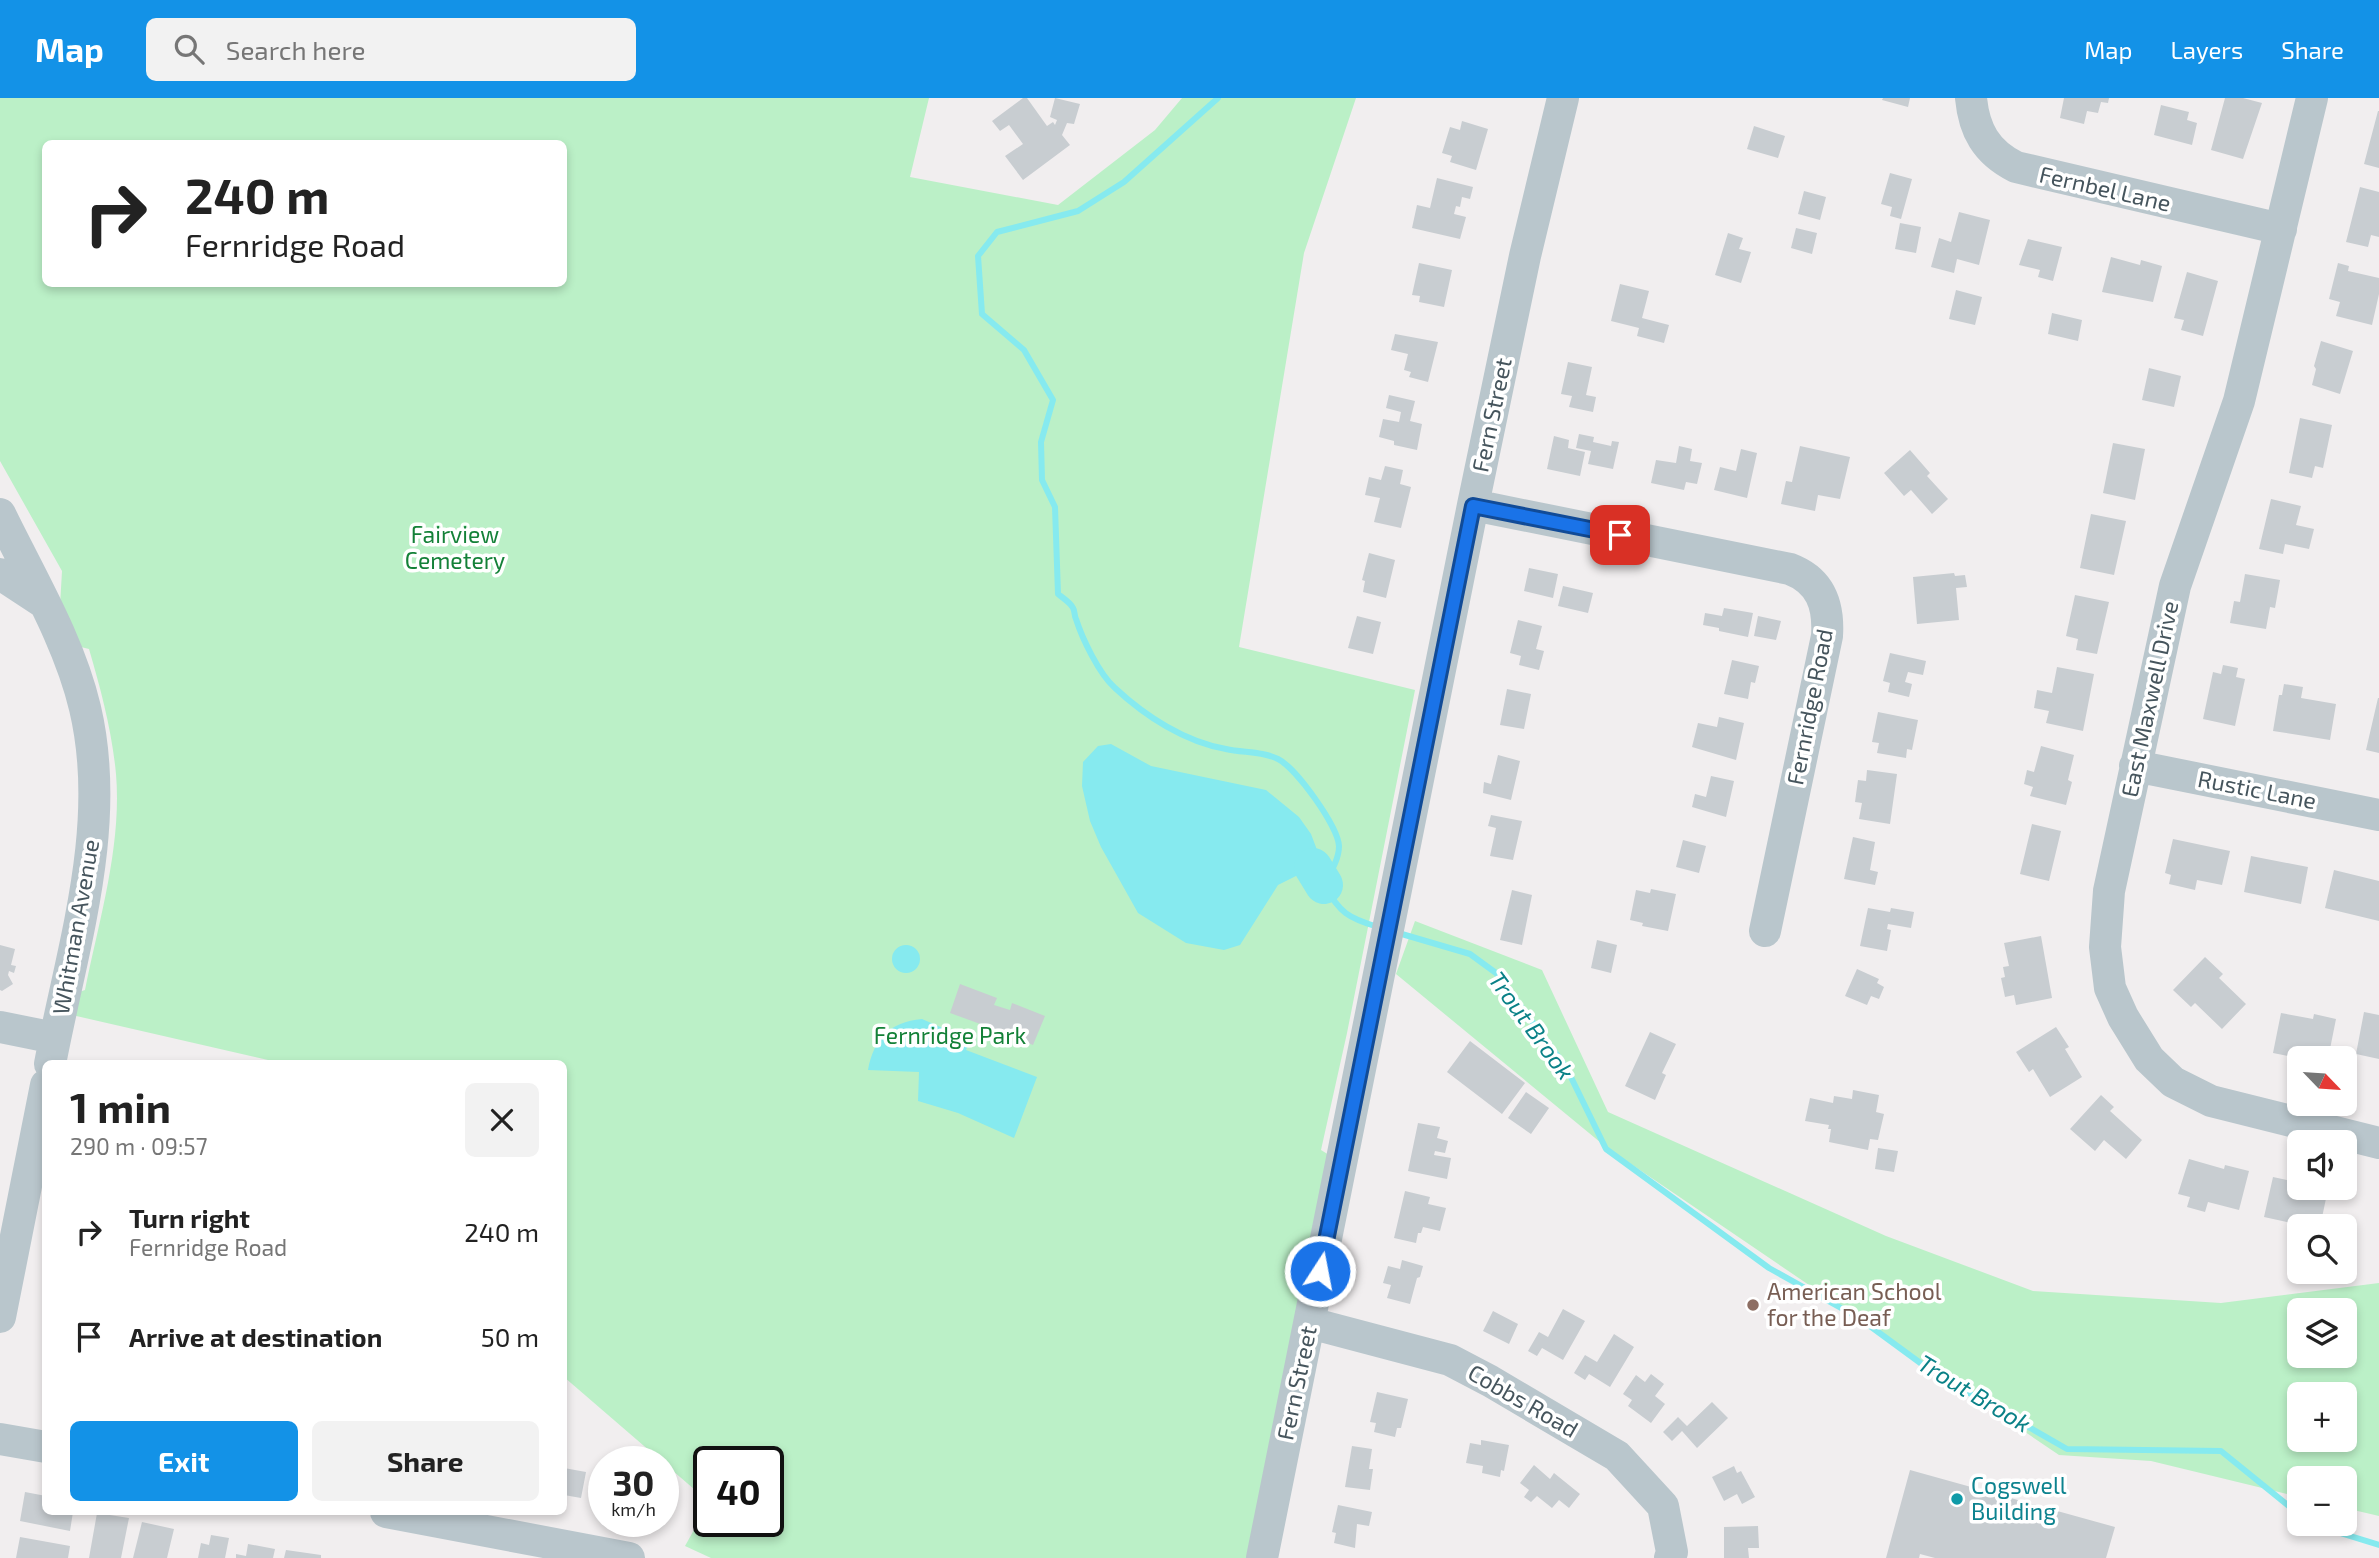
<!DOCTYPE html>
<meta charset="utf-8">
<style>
body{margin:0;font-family:"Exo 2",sans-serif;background:#f2f2f2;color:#222;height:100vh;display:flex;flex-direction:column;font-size:26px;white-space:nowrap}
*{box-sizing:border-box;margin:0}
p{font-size:23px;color:#767676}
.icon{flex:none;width:38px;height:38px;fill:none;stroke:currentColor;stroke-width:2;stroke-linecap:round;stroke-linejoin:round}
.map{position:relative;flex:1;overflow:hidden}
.sheet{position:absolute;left:42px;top:962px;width:525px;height:455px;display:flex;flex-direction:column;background:#fff;border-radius:10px;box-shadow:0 4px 10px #0003}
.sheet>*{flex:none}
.banner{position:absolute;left:42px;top:42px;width:525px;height:147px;border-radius:10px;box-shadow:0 4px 10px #0003;background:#fff;color:#222;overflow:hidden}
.needle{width:46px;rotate:115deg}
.controls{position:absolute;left:2287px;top:948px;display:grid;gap:14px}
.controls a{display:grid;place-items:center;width:70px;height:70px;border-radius:10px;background:#fff;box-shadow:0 4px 10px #0003;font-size:35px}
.speed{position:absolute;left:588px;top:1348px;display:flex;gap:14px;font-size:35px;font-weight:700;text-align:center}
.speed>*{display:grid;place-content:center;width:91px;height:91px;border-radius:50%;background:#fff;box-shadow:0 4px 10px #0003;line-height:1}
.speed small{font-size:18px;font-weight:400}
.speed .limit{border:4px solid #111;border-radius:10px;background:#fff;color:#111}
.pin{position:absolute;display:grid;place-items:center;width:60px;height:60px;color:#fff;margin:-30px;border-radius:14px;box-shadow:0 4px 10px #0006}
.me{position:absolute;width:77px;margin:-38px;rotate:11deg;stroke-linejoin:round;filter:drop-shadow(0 0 5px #0008)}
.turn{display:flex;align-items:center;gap:24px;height:147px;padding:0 28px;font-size:32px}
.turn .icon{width:91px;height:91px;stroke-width:2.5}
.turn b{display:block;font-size:49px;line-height:60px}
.round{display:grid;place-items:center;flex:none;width:74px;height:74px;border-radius:10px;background:#f2f2f2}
.headline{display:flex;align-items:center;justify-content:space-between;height:119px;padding:0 28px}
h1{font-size:42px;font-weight:700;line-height:52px}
.button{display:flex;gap:14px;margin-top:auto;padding:14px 28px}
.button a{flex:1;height:80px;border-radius:10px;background:#1392e7;color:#fff;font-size:28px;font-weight:700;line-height:80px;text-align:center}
.button a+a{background:#f2f2f2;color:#222}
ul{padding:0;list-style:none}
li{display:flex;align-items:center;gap:21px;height:105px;padding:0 28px}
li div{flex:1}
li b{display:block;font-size:26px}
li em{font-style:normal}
header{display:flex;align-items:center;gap:42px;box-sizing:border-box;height:98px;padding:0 35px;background:#1392e7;color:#fff}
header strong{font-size:33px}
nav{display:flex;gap:38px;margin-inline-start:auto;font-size:24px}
.search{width:490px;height:63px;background:#f2f2f2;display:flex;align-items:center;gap:18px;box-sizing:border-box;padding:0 24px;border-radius:10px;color:#767676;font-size:26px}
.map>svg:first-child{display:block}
</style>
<header>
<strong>Map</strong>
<div class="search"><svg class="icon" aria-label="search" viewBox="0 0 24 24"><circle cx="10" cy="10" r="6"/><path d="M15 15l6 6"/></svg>Search here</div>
<nav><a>Map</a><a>Layers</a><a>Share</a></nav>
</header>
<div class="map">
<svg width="2379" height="1460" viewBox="0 0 2379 1460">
<rect width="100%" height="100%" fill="#f1eeef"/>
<!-- green -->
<path fill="#bbf0c7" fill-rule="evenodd" d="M0,0H929L910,79L1058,107L1155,32L1182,0H1356L1304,155L1239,549L1415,592L1347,935L1321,1052L1329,1057L1250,1460H711L685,1448L709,1405V1423H768V1363H709V1404L564,1279V966H285L72,917L76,895L85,892C99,822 122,748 116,676C112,633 101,592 89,551L77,548L60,508L62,473L0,363ZM46,46H564V186H46Z
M1415,823L1542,872L1608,1014L1886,1138L2033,1193L2221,1205L2379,1185V1418L2345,1410V1381H2300L2299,1399L2151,1363L2059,1357L1606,1049L1396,876ZM2300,1213H2345V1258H2300ZM2300,1297H2345V1342H2300Z"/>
<!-- water -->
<path fill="#86eaef" d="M1111,646L1151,668L1266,692L1299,719L1311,736L1322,765L1278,787L1240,847L1224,852L1186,845L1138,815L1101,749L1090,723L1082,688L1083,664L1098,648Z
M892 861a14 14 0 1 1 28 0a14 14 0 1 1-28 0Z
M922,921L970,942L966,952L1037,979L1014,1040L958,1015L918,1003L919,974L868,972C874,941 889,924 922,921Z"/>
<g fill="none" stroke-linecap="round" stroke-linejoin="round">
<!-- stream -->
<path stroke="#86eaef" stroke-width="6" d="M1218,0L1124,84L1078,113L997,134L978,158L982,216L1024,252L1053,302L1041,344L1042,382L1055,409L1058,496C1063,500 1071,505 1073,510C1075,513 1074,517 1076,521C1082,540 1099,576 1115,590C1145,618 1185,644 1226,651C1243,655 1262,653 1278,661C1296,670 1338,728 1339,748C1339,762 1330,775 1324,787C1340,815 1348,820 1378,829
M1395,834L1470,856L1496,875L1566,969L1606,1051L1769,1170L1859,1220L1934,1275L2067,1351L2221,1353L2300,1417
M2311,1426L2379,1447"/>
<!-- river -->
<path stroke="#86eaef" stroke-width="38" d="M1313,769L1324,787"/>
</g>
<!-- building -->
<path fill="#c8cdd1" d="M1023,0H1027L1047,28L1053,24L1055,27L1057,22L1050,19L1055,0L1080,6L1074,26L1067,25L1062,37L1070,47L1023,82L1005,58L1023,46L1009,27L1000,33L992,23Z
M1883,0H1910L1908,9L1882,2Z
M2064,0H2109L2108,5L2101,4L2098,15L2087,13L2084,26L2060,20Z
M2225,0H2243L2262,5L2243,61L2211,52Z
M2161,7L2189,14L2187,22L2197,25L2192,47L2154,37Z
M2378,13H2379V70L2364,66Z
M1462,23L1488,31L1476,72L1450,64L1452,58L1442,55L1450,29L1460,32Z
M1754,28L1785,38L1778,60L1747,51Z
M1890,75L1912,81L1901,121L1890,118L1892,109L1881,106Z
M1437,80L1473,89L1470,101L1462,99L1460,109L1456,108L1454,116L1466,119L1460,141L1412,130L1417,107L1430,110Z
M2360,89L2379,94V139L2371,137L2368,149L2346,144Z
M1804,93L1826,99L1820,122L1798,116Z
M1959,114L1990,122L1979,167L1957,161L1954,175L1931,169L1939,140L1951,144Z
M1900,125L1921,129L1916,155L1895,151Z
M1796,130L1817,135L1812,156L1791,150Z
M1728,135L1743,140L1739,151L1751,154L1741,185L1715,177Z
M2028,141L2062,149L2053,183L2038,179L2040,172L2019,167Z
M2111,159L2140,167L2141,162L2162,168L2153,204L2102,194Z
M1419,165L1452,172L1444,209L1419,204L1420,198L1412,197Z
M2338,165L2349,168L2348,173L2379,180V196L2372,227L2336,218L2340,204L2329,201Z
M2187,174L2218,183L2203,238L2181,232L2184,222L2174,220Z
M1620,186L1649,193L1642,220L1669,227L1664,245L1637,238L1639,230L1611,223Z
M1956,192L1982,199L1975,227L1949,221Z
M2052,215L2082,222L2078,243L2048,236Z
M1395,236L1438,244L1428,284L1409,279L1411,274L1404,272L1408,256L1391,252Z
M2321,243L2353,253L2340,296L2312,287L2316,271L2314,268Z
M1568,264L1592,269L1586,297L1596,299L1593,314L1569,309L1572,298L1561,296Z
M2149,270L2181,278L2174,309L2142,302Z
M1389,297L1415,303L1410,323L1422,326L1417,352L1394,347V343L1379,339L1383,321L1399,324L1401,314L1386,310Z
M2300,320L2332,327L2323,370L2315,368L2312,380L2289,375Z
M1579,336L1594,339L1593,344L1611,348L1612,343L1619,344L1613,371L1588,366L1591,353L1576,350Z
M1554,338L1569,342L1568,350L1585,354L1580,378L1547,371Z
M2113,345L2145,351L2135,402L2103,395Z
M1679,348L1692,351L1690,363L1702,365L1697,386L1686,384L1684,392L1651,385L1656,362L1676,365Z
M1800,348L1850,359L1840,401L1818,397L1815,413L1781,406L1786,383L1792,384Z
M1741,351L1757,355L1747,400L1714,392L1720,369L1736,373Z
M1910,352L1930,375L1927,378L1948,401L1932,416L1911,392L1904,398L1884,375Z
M1385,368L1403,372L1400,386L1411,389L1401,430L1374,424L1380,400L1365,397L1369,379L1381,382Z
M2271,401L2301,408L2296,427L2314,431L2309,451L2285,446L2283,456L2259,451Z
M2091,416L2126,423L2114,477L2080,470Z
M1369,455L1395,462L1386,500L1363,494L1365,483L1362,482Z
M1529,470L1558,476L1553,500L1524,493Z
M1954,475L1955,478L1965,477L1967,489L1956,490L1959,522L1917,526L1913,479Z
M2245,476L2280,482L2275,510L2270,509L2266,531L2230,525L2234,503L2240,504Z
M1563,488L1593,495L1588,515L1558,508Z
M2075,497L2109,504L2097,556L2076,552L2078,541L2066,538Z
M1724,510L1753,515L1748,539L1719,533V530L1703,527L1705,515L1722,518Z
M1357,518L1381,524L1373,556L1348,550Z
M1758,518L1781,523L1776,542L1754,538Z
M1518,522L1542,528L1536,551L1544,553L1539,572L1519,567L1521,558L1510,555Z
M1890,555L1926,563L1923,577L1908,574L1905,584L1912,586L1909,599L1888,594L1890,585L1883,583Z
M1732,562L1759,568L1755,585L1751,584L1748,601L1724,596Z
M2223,567L2238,570L2236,579L2245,581L2235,628L2203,621L2213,574L2221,576Z
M2057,569L2094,576L2083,633L2046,625L2049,613L2034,610L2037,592L2052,595Z
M2284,586L2303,589L2301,600L2336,606L2330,642L2273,633L2279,597H2282Z
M1507,591L1531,596L1524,631L1500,627Z
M2378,600H2379V655L2366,652Z
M1878,614L1918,622L1912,652L1907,651L1906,660L1877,655L1879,645L1872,644Z
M1719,619L1744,625L1736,662L1692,649L1698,625L1717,629Z
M2041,648L2074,657L2068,682L2072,684L2066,707L2030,698L2033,689L2024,686L2027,672L2034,674Z
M1498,657L1520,663L1511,702L1483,695L1484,684L1491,686Z
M1867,672L1897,676L1890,726L1859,721L1862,705L1855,704L1858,682L1866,683Z
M1711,678L1734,683L1726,719L1692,709L1695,696L1706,699Z
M1491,717L1522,723L1513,762L1490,758L1496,730L1488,728Z
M2032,726L2061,733L2049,783L2020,776Z
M1853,739L1875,744L1870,772L1878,774L1875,787L1844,781Z
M2173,741L2230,753L2222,787L2197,782L2195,792L2169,786L2171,777L2165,775Z
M1683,742L1706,748L1699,775L1676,769Z
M2251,758L2308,769L2301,806L2244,794Z
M2334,772L2379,783V823L2325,810Z
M1651,791L1676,796L1668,833L1642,828L1643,825L1630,822L1636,792L1650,795Z
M1512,792L1532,797L1522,847L1500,842Z
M1868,810L1890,814L1891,810L1914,814L1911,830L1888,826L1887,831L1891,832L1887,853L1860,848Z
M2041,838L2052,900L2016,907L2014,897L2005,899L2001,880L2005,879L2003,869L2009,868L2004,845Z
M1597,842L1617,847L1611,875L1591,870Z
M0,847L15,851L11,867L16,868L14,875L9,873L8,877L13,886L2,893L0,892Z
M2205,859L2223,876L2219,880L2246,906L2222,931L2195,905L2191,909L2173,892Z
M1857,871L1879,881L1877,885L1884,889L1879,901L1871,898L1867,907L1845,898Z
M960,886L997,900L994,907L1010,912L1012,905L1045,918L1033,947L1003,934L1000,940L981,932L983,927L950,915Z
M2364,914L2379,917V961L2356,956Z
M2281,915L2313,921L2314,916L2336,921L2328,961H2302L2273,955Z
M2056,929L2069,949L2065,951L2082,979L2050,999L2033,971L2029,974L2016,954Z
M1650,934L1676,946L1662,975L1666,977L1655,1002L1625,988Z
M1470,943L1525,985L1502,1016L1447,974Z
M1853,992L1879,997L1876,1014L1884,1016L1878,1042L1870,1041L1868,1052L1829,1044L1831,1031H1828L1829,1027L1805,1023L1810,1000L1833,1005L1834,998L1852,1001Z
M1526,994L1549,1010L1531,1036L1508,1020Z
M2101,997L2114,1009L2110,1013L2142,1042L2126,1061L2104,1042L2095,1053L2070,1031Z
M1418,1025L1440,1029L1437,1040L1448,1043L1445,1055L1435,1053L1434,1057L1451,1060L1447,1081L1408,1073Z
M1878,1050L1898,1053L1894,1074L1875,1071Z
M2189,1061L2224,1071L2225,1067L2249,1073L2239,1112L2208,1104L2205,1114L2187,1109L2190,1099L2178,1096Z
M2273,1079L2300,1085V1090L2328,1091L2320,1129H2300V1133L2294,1131L2296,1126L2264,1119Z
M1405,1093L1430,1099L1428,1106L1446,1110L1440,1133L1423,1129L1421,1135H1418L1416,1145L1394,1140Z
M1402,1162L1423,1168L1420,1179L1417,1180L1410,1206L1387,1200L1391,1187L1383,1185L1388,1168L1400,1171Z
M1563,1211L1585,1223L1563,1262L1542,1250L1537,1258L1528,1253L1539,1234L1548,1239Z
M1493,1213L1518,1226L1509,1246L1483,1233Z
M1614,1236L1634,1249L1610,1289L1589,1276L1585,1282L1574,1275L1585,1257L1597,1264Z
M1651,1276L1664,1286L1655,1298L1665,1306L1651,1325L1628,1308L1632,1302L1623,1296L1636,1277L1645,1284Z
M1377,1294L1408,1301L1401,1330H1397L1395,1339L1374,1334L1376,1325L1370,1324Z
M1712,1304L1728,1320L1697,1350L1682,1333L1672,1343L1663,1334L1678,1319L1687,1328Z
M1481,1342L1509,1347L1504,1373L1501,1372L1500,1379L1482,1375L1483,1368L1466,1365L1470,1345L1481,1347Z
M1352,1348L1372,1351L1369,1371H1373L1370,1392L1345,1389Z
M1534,1367L1550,1381L1554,1375L1580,1396L1569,1410L1559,1402L1552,1410L1537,1398L1531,1404L1524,1399L1529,1392L1520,1385Z
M1734,1368L1737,1375L1741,1373L1755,1399L1742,1406L1737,1396L1724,1403L1712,1379Z
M564,1370L586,1374L581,1400L564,1397Z
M1910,1372L2115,1429L2106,1460H1935L1920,1456L1919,1460H1886Z
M25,1394L46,1398V1414H73L70,1433L20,1423Z
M1338,1407L1372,1414L1369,1428L1357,1426L1355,1450L1334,1445L1336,1435L1332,1434Z
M97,1415L129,1420L121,1460H89Z
M142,1424L174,1431L167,1460H133Z
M1758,1428L1759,1450H1748L1749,1460H1724V1429Z
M211,1437L229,1440L225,1460H198L201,1445L209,1447Z
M20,1439L70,1448L68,1460H16Z
M248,1446L275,1451L273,1460H236V1456L246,1458Z
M286,1452L321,1457V1460H284Z"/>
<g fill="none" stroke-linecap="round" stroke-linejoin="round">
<!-- minor -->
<path stroke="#b9c6cc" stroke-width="32" d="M1971,0C1974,32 1986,54 2016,69L2281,131
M2312,0L2239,303L2175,488L2109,793L2105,849L2110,890L2123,919L2149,961L2173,984L2211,1003L2379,1045
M1473,407L1790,471C1821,483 1829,507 1827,538L1765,833
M0,416C30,478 69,542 85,610C113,728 72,850 50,966
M0,476L43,504
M2135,668L2379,717
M0,929L55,940
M0,1219L46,987
M1310,1225L1450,1262L1490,1283L1617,1358L1663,1408L1672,1454L1670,1460
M0,1341L46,1349
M386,1414L629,1460
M1262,1460L1473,407L1525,158L1563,0"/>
</g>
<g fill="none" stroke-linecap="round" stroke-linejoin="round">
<!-- route casing -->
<g stroke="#114b97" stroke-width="18">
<path id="route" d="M1320,1173L1473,408L1620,437"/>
</g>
<!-- route -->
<use href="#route" stroke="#1a73e8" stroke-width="12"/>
</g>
<!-- markers -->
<circle fill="#8d6e63" stroke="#fff" stroke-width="2.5" cx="1753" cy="1207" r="7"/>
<circle fill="#0f9aa8" stroke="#fff" stroke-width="2.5" cx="1957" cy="1401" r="7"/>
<g text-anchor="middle" stroke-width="7" stroke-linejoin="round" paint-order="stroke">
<!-- street labels -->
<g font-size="23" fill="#46555d" stroke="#fff">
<text transform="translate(2105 91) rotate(13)" y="8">Fernbel Lane</text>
<text transform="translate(1492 317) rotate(-78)" y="8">Fern Street</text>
<text transform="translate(2150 601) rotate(-78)" y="8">East Maxwell Drive</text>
<text transform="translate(1810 609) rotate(-79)" y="8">Fernridge Road</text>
<text transform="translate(2257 692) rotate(11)" y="8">Rustic Lane</text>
<text transform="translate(76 829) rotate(-80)" y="8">Whitman Avenue</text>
<text transform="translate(1297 1285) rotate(-78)" y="8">Fern Street</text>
<text transform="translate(1523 1303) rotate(30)" y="8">Cobbs Road</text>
</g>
<!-- park labels -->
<g font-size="23" fill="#148138" stroke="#fff">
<text x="455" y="445">Fairview<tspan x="455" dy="26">Cemetery</tspan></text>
<text x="950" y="946">Fernridge Park</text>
</g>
<!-- education labels -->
<g font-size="23" fill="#785e54" stroke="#fff" text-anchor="start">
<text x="1767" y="1202">American School<tspan x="1767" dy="26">for the Deaf</tspan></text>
</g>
<!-- culture labels -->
<g font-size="23" fill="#0d838f" stroke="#fff" text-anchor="start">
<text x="1971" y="1396">Cogswell<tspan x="1971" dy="26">Building</tspan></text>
</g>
<!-- water labels -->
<g font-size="24" font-style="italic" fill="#0a8187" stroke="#fff">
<text transform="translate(1531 928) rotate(54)" y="8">Trout Brook</text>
<text transform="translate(1974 1296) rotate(31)" y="8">Trout Brook</text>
</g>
</g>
</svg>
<div class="controls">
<a><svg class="needle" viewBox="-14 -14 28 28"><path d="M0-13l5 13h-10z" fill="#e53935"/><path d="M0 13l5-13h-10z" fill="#767676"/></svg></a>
<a><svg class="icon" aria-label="sound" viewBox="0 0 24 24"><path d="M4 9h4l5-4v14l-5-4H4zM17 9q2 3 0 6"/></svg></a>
<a><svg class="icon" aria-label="search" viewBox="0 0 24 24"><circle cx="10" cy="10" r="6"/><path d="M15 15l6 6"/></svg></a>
<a><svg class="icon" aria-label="layers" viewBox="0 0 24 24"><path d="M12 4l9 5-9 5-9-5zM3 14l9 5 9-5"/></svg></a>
<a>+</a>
<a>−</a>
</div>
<div class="speed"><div>30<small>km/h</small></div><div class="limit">40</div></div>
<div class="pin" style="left:1620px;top:437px;background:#d93025"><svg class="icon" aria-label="arrive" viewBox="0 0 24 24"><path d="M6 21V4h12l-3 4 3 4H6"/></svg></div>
<svg class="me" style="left:1320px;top:1173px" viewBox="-20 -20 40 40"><circle r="17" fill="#1a73e8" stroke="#fff" stroke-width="3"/><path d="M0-11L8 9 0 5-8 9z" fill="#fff"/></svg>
<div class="banner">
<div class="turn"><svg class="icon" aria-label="right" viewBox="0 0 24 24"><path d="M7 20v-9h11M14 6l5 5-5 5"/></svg><div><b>240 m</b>Fernridge Road</div></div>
</div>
<section class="sheet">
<div class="headline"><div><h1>1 min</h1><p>290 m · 09:57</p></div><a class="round"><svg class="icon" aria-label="close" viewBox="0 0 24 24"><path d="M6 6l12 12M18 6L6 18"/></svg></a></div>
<ul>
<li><svg class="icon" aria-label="right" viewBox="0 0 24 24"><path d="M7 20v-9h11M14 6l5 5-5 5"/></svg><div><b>Turn right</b><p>Fernridge Road</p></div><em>240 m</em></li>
<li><svg class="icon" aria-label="arrive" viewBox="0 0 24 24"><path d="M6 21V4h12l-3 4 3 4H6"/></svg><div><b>Arrive at destination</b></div><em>50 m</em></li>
</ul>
<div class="button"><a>Exit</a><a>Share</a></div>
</section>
</div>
